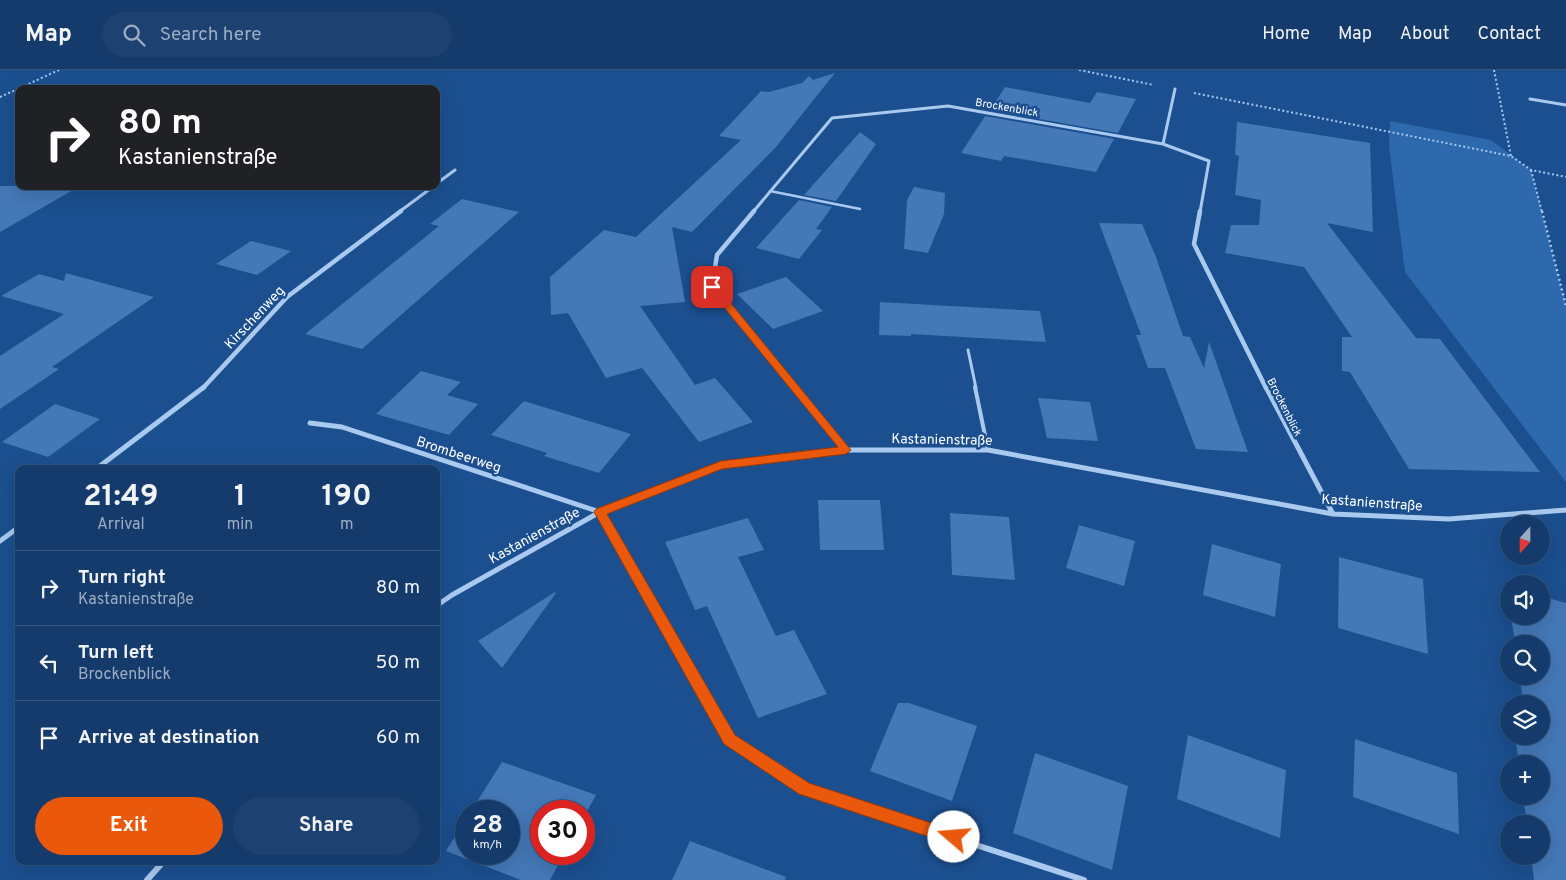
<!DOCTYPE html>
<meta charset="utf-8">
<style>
body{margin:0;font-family:Overpass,sans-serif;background:#1d4271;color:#f1f3f6;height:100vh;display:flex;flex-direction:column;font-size:19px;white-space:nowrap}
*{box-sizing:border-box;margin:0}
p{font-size:16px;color:#9dadc1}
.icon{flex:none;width:28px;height:28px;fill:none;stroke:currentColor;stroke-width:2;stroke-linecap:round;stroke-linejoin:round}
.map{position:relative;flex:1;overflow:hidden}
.panel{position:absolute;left:15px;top:395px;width:425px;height:400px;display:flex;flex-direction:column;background:#143b6b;border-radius:10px;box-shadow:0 5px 20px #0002,0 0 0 1px #33557e}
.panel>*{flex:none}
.hud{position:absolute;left:15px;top:15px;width:425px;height:105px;border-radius:10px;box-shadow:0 5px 20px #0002,0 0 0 1px #33557e;background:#202124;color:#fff;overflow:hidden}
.needle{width:32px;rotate:201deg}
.controls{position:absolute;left:1500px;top:445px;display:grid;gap:10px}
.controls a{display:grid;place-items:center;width:50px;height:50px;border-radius:50%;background:#143b6b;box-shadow:0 5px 20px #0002,0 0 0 1px #33557e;font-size:25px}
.speed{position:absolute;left:455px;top:730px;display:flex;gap:10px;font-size:25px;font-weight:700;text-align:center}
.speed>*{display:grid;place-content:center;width:65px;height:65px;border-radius:50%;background:#143b6b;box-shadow:0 5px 20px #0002,0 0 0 1px #33557e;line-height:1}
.speed small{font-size:12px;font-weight:400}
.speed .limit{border:8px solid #d22;background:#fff;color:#111}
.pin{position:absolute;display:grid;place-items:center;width:42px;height:42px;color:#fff;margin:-21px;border-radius:10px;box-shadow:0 2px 8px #0006}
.me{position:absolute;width:55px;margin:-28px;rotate:288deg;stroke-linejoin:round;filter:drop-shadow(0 0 4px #0008)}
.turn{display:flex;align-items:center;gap:18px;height:105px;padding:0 20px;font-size:22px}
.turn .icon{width:65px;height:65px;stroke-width:2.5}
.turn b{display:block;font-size:35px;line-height:42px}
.eta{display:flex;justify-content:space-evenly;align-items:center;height:85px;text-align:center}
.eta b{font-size:30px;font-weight:700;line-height:35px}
.primary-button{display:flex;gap:10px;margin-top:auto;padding:10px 20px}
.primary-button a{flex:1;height:58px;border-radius:30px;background:#ea580c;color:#fff;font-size:20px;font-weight:700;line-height:58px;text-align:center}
.primary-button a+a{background:#1d4271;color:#f1f3f6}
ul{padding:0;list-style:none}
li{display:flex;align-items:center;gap:15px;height:75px;padding:0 20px;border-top:1px solid #33557e}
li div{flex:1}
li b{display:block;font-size:19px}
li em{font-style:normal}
header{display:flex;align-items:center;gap:30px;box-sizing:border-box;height:70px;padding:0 25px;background:#143b6b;border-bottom:1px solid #33557e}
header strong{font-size:24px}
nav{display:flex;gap:28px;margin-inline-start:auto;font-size:18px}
.search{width:350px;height:45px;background:#1d4271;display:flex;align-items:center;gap:12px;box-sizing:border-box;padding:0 18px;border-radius:28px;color:#9dadc1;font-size:19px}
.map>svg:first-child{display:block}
</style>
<header>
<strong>Map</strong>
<div class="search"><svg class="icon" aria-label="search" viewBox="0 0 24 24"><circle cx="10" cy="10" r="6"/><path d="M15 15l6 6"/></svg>Search here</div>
<nav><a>Home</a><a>Map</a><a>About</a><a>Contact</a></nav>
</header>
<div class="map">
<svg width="1566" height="810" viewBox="0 0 1566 810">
<rect width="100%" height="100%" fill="#1b4f8f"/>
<!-- green -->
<path fill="#2e69ad" d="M1390,51L1491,70L1531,100L1566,236V412L1405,202L1389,76Z"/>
<!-- building -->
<path fill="#4478b7" d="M835,3L776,77L692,162L672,157L685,232L640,236L695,315L715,308L753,352L699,372L642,298L606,308L568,243L551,245L550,207L604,160L636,167L741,70L719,66L761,21L769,22L802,13L809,6L813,10Z
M1005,17L1090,33L1097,22L1136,29L1118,63L990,40Z
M985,46L1114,69L1096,102L1004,86L1001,91L961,83Z
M1237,52L1370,73L1373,162L1327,153L1416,268L1440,269L1540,402L1409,399L1350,302L1342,301V267H1352L1304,197L1225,183L1231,155H1259L1261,130L1235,125L1239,86L1235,85Z
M860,62L876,74L836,131L804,125Z
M0,116H80L0,162Z
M914,117L945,123L944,144L928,183L904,179L907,130Z
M462,129L519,142L362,279L305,264L439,156L430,154Z
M799,130L832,137L816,159L822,160L799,189L756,178Z
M1099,153L1142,154L1156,187L1183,266L1190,267L1204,298L1209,272L1248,382L1196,379L1165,298H1148L1136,265H1141Z
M251,171L291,181L257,205L216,194Z
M66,203L154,227L52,297L59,299L0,339V286L64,244L1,226L39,204L64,211Z
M786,207L823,241L773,259L737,224Z
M880,232L1040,241L1046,272L911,264V266L879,265Z
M421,301L461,312L447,325L478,334L449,365L376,344Z
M1038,328L1090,332L1098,371L1047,368Z
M524,331L631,364L599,403L544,386L547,383L491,365Z
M55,334L100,349L48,387L2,372Z
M818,430H880L884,480H820Z
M950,443L1009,447L1015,510L952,505Z
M748,448L764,480L738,487L776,566L794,560L827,624L758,648L707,536L695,540L665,472Z
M1079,455L1135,471L1124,516L1066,498Z
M1212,474L1281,494L1275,547L1203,525Z
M1339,487L1423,509L1428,584L1338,558Z
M555,522L556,523L502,598L478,571Z
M1541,526L1566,533V810H1534L1531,786H1541V754H1527L1523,726H1541V694H1519L1515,666H1541V634H1523L1520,606H1541V574H1515L1511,546H1541Z
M898,633H909L977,656L952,731L870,701Z
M1188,665L1286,700L1280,768L1177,729Z
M1355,669L1457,703L1459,764L1353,727Z
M1035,683L1128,716L1112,800L1013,763Z
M502,692L596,725L584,747V741H541V784H564L550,810H521L446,781L466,749V784H509V741H471Z
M690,771L786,807L785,810H672Z"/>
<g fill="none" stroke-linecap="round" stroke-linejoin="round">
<!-- path-far1 -->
<path stroke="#a9c9ee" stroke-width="2" stroke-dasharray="2 2.5" stroke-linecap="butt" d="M1079,0L1154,15
M1494,0L1511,86
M1194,23L1511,86L1531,100L1566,107
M0,27L59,0
M1531,100L1542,142"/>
<!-- path -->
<path stroke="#a9c9ee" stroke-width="2.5" stroke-dasharray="2 3" stroke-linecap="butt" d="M1542,141L1566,236"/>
<!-- service-far2 -->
<path stroke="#a9c9ee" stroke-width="2.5" d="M770,121L860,139"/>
<!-- service-far1 -->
<path stroke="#a9c9ee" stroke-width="3" d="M968,280L976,318"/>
<!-- service -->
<path stroke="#a9c9ee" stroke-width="4" d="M975,317L988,380"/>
<!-- minor-far3 -->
<path stroke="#a9c9ee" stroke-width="3" d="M1530,29L1566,35
M1163,74L1175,19
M436,114L455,100
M399,142L434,116
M753,142L832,48L948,36L1163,74L1209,91L1200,142"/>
<!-- minor-far2 -->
<path stroke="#a9c9ee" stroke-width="4.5" d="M754,141L717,185L712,217L795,318
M1200,141L1194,174L1266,318
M203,318L287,227L401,141"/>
<!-- minor-far1 -->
<path stroke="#a9c9ee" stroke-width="5" d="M794,317L846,380
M1266,317L1333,444
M310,353L342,357L600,442L655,538
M96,399L204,317
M0,471L19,457
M436,536L452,525L600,442L721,395L846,380H988L1333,444L1449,449L1566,440"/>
<!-- minor -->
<path stroke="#a9c9ee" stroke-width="6" d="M654,536L730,669L804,719L1084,810
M147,810L164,791"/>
</g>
<!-- route -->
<path fill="#ea580c" stroke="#983908" d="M712,214L716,215L851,380L846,384L722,399L607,444L735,665L809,713L959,762L961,767L959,773L954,775L799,724L724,674L594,442L596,439L721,391L838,377L709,219V215Z"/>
<g text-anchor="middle" stroke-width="5" stroke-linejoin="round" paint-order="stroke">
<!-- far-street labels -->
<g font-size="11" fill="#fff" stroke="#1b4f8f">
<text transform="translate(1007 37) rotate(10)" y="4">Brockenblick</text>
<text transform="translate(1285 337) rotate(63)" y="4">Brockenblick</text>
</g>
<!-- street labels -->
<g font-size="14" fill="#fff" stroke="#1b4f8f">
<text transform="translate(254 247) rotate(-47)" y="5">Kirschenweg</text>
<text transform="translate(942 369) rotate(1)" y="5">Kastanienstraße</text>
<text transform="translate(459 384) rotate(18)" y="5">Brombeerweg</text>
<text transform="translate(1372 432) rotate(4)" y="5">Kastanienstraße</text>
<text transform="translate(534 465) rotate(-29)" y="5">Kastanienstraße</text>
</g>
</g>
</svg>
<div class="controls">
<a><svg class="needle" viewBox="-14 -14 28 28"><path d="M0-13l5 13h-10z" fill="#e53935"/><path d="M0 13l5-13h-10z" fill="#9dadc1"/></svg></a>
<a><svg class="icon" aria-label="sound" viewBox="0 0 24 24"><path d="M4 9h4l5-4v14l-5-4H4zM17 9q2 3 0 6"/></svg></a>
<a><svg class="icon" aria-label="search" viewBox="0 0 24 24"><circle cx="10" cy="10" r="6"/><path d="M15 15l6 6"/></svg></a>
<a><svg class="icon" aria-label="layers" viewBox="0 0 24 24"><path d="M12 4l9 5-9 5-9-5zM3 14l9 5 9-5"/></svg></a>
<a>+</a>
<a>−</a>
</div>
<div class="speed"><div>28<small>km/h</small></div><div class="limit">30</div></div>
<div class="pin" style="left:712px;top:217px;background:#d93025"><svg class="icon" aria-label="arrive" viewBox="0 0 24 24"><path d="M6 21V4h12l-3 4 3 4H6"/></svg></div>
<svg class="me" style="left:954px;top:767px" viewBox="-20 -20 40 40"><circle r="19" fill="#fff"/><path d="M0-13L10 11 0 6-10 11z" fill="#ea580c"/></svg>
<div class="hud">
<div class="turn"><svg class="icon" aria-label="right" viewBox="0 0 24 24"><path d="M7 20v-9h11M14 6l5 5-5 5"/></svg><div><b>80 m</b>Kastanienstraße</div></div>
</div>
<section class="panel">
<div class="eta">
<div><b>21:49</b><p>Arrival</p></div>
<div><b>1</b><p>min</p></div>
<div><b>190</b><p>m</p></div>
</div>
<ul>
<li><svg class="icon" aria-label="right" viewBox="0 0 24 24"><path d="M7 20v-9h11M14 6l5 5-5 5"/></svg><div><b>Turn right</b><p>Kastanienstraße</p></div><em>80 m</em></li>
<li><svg class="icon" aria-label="left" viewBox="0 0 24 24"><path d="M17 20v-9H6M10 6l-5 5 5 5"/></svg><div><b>Turn left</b><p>Brockenblick</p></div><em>50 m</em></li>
<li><svg class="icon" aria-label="arrive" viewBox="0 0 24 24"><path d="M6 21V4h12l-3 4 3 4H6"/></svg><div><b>Arrive at destination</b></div><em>60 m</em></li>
</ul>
<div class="primary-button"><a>Exit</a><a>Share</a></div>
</section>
</div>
